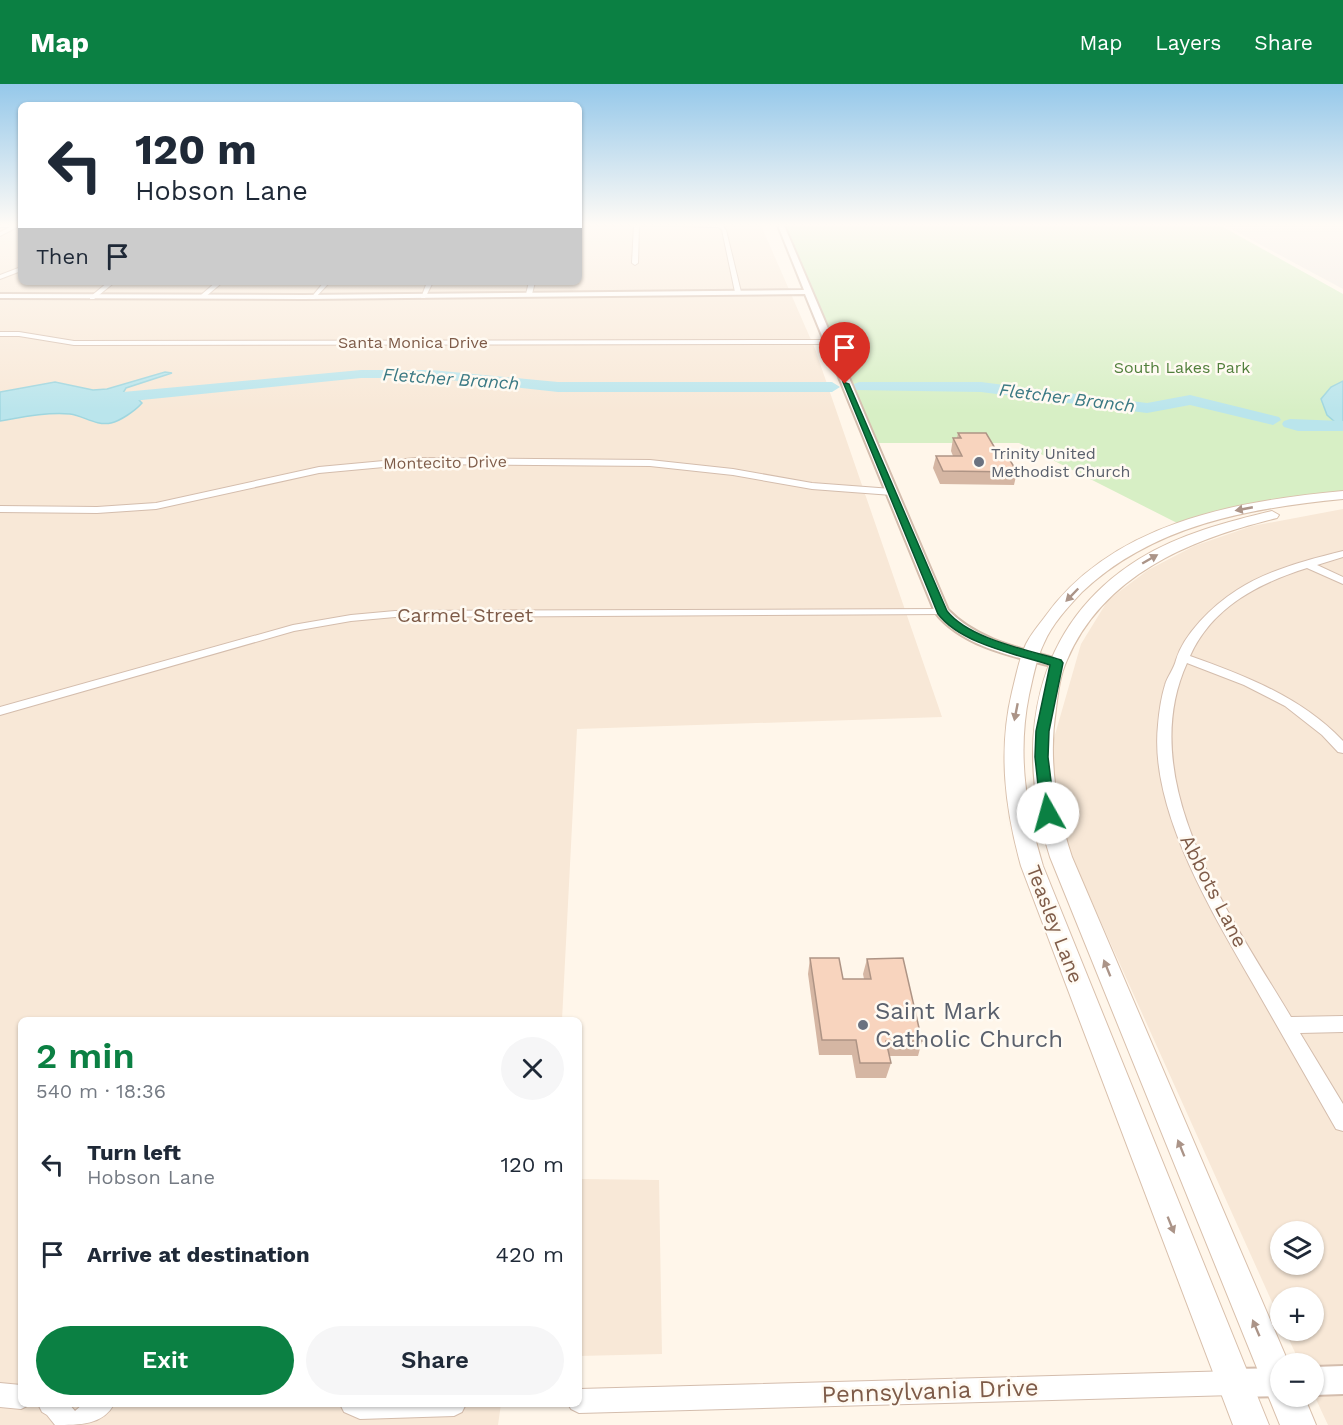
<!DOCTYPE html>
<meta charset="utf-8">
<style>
body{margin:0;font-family:"Work Sans",sans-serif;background:#f6f6f7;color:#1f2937;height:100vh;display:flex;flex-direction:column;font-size:22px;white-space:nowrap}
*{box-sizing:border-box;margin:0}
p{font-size:20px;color:#747a83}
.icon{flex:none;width:33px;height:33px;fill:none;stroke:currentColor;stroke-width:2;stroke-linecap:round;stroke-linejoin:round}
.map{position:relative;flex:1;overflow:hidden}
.sheet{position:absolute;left:18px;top:933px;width:564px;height:390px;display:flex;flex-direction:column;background:#fff;border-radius:9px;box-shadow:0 2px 4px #0004}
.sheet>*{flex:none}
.banner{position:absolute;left:18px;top:18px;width:564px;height:183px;border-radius:9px;box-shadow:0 2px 4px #0004;background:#fff;color:#1f2937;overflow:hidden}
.buttons{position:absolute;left:1270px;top:1137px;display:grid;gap:12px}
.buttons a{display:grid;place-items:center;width:54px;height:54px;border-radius:50%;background:#fff;box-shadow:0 2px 4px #0004;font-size:30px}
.pin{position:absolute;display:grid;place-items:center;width:51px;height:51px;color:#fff;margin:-62px -26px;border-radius:50% 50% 50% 0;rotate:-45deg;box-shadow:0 0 6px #0007}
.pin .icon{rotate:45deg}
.me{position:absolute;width:66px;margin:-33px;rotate:353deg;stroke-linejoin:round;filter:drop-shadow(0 0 4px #0008)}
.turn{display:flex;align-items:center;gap:21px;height:126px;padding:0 18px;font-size:27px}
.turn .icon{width:78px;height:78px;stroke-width:2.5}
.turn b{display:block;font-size:42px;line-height:51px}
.then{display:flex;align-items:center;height:57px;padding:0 18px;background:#0003;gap:12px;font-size:22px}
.round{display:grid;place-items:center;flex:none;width:63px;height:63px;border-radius:32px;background:#f6f6f7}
.headline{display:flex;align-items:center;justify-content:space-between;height:102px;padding:0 18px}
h1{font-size:36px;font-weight:600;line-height:45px;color:#0b8043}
.button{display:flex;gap:12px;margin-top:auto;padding:12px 18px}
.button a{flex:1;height:69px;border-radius:36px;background:#0b8043;color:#fff;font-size:24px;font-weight:600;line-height:69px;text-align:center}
.button a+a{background:#f6f6f7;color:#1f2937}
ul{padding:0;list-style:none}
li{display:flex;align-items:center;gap:18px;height:90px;padding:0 18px}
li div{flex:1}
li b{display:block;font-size:22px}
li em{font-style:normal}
header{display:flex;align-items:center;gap:36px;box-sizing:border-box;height:84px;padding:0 30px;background:#0b8043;color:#fff}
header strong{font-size:28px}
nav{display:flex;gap:33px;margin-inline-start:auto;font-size:21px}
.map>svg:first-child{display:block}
</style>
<header>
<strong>Map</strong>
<nav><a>Map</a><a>Layers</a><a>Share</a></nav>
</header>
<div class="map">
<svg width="1343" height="1341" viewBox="0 0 1343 1341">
<rect width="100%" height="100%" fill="#fff6ea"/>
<!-- residential -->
<path fill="#f8e8d7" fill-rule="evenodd" d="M0,139H21V198H579V139H760L815,265L942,633L577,645L562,936H21V1320H501L498,1341H0Z
M1343,425V1341H1328L1314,1311V1280L1300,1279L1285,1247L1314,1246V1214H1281V1238L1069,767L1048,675L1081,560L1108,516L1148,486L1194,462L1252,442ZM1281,1148H1314V1180H1281Z
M579,1095L659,1096L662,1270L579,1272Z"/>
<!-- industrial -->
<path fill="#f0e9e2" d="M1220,139H1343V205Z"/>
<!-- green -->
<path fill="#d7efc5" d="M783,139H1216L1343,210V412L1317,414L1183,442L1019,359H875Z"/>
<!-- water -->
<path fill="#bae5ec" stroke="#9fd6df" stroke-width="1.5" d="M165,288L172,289L126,304L123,309L158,308L139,316L142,319C135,327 120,337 111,339C96,342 84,332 70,330C47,328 23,333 0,337V308L55,298L93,306L107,305Z
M1343,297V345L1327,331L1321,315L1331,303Z"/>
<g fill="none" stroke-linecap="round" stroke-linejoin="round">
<!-- river -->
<path fill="#bae5ec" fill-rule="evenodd" d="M361,286H432L558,298H832L840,303L832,308H558L432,294H361L112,319L104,314L112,309Z
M859,298H981L1147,319L1190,311L1279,333L1281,336L1273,341L1190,321L1147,329L981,308L854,306L851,303L854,300Z
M1290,335L1343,337V347H1298L1284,343L1282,340L1284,337Z"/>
<!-- minor casing -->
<g stroke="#d4bdad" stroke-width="2">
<path id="minor" d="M579,139L722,141L726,146L741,208L738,210L735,208L722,146L718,143L639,141L638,179L635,181L632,179L634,141H579Z
M0,141L19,142L0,152V148L10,143H0Z
M21,183V187L0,195V191Z
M108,198H115L94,215H90V213Z
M216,198H223L205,213H201V211Z
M324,198H330L314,215H310Z
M427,198H433L425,214H421Z
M529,198H535L532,210L529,212L526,210Z
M0,248H19L74,257L828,256L831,258L828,260L74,261L19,252H0Z
M416,374L650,376L733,385L812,399L892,405L897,408L892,411L812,405L733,391L650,382L416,380L319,389L156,425L97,429L0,428V422L97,423L156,419L319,383Z
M1343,467V473L1317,481L1343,493V500L1307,484C1259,499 1212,523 1190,572C1246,592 1301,613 1343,657V669L1338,668L1322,651L1285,622L1244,601L1187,579C1133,698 1232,834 1291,933L1343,932V948L1300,949L1343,1020V1047L1336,1045C1308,996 1280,947 1252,898C1212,828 1149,725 1158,641C1159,629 1161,614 1165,601C1167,593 1174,585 1176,576C1184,550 1212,522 1237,506C1268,486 1307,476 1343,467Z
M942,525L948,528L946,530L395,533L351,537L294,547L0,631V623L293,541L351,531L395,527Z
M1234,1287L1242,1291L1246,1299L1242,1307L1234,1311L579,1329L571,1325L568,1320H579V1305Z
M0,1299L21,1301V1320L29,1321L21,1325L0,1323Z
M38,1320H69L75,1327L83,1320H114C103,1341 80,1341 55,1341L47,1331L42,1328Z
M340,1320H466L462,1328L454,1332L360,1335L344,1328Z"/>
</g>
<!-- tertiary casing -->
<g stroke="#d4bdad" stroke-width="4">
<path id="tertiary" d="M777,139H783L948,526C978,557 1022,565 1061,576L1063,579L1061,582L1056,583C1015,573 962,563 935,528L805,210L303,215L0,214V210L303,211L804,206Z
M1343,1282V1310L1314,1311V1283Z
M1281,1284V1312L1234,1313L1224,1309L1220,1299L1224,1289L1234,1285Z"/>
</g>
<!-- secondary casing -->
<g stroke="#d9c0ac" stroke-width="2">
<path id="secondary" d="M1343,407V415C1250,424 1153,441 1082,508C1068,523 1052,540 1044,559C1036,575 1033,594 1029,611C1017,670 1026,726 1043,782L1269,1341H1233L1021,782C1005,724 998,667 1012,608C1016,592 1019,575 1026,560C1031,550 1038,542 1044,534C1111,439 1235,417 1343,407Z
M1272,427L1279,431L1277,434C1191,455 1104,490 1067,576C1060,591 1058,609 1056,625C1048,676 1056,725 1072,773L1289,1280H1281V1312H1304L1316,1341H1280L1050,773C1014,659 1032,542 1139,475C1180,450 1226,438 1272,427Z"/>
</g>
<!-- minor -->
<use href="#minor" fill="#fff" fill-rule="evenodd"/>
<!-- tertiary -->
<use href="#tertiary" fill="#fff" fill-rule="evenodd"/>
<!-- secondary -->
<use href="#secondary" fill="#fff" fill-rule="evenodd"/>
</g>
<!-- wall -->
<path fill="#d5b6a3" d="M958,349L999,371L1017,388L1014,401L940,400L933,384L936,372H953L951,367L953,354H957Z
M810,874L843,895H864L863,890L867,875L922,957L918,972H889L891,979L886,994H856L852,971H819L808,890Z"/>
<!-- building -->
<path fill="#f8d4be" stroke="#ae9485" stroke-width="1.5" d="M958,349H986L999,371H1007L1017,388L943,387L936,372H962L953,354H961Z
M810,874H839L843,895H871L867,875L903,874L922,957H886L891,979H860L856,956H822Z"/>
<!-- one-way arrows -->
<defs><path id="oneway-solid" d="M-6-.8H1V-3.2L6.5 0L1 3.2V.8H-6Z" transform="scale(1.5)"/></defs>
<g fill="#ab9488">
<use href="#oneway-solid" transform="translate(1244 425) rotate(169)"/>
<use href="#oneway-solid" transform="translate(1150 475) rotate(-30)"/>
<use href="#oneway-solid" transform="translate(1072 511) rotate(134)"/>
<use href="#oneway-solid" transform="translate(1016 628) rotate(101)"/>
<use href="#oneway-solid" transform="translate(1107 884) rotate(-112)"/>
<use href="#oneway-solid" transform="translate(1181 1064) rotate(-112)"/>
<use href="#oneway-solid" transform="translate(1171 1141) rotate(68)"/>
<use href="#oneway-solid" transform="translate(1256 1244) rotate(-113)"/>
</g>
<!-- sky -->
<linearGradient id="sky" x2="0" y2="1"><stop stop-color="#95c8ea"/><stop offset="0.43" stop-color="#fffbf6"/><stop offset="1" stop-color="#fffbf6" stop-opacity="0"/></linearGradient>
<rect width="1343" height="327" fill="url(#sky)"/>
<!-- route -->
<path fill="#0b8043" stroke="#07532c" stroke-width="1.5" d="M843,298L849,300L947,527C969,555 1028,566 1061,576L1063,579L1049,647L1048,673L1055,729L1053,733L1048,734L1041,729L1035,673L1036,647L1050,581C1016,570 961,560 938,530Z"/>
<!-- markers -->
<g fill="#6b7280" stroke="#fffaf2" stroke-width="2">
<circle cx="979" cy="378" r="6"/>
<circle cx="863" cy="941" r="6"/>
</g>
<g text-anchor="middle" stroke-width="5" stroke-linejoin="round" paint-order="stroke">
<!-- far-street labels -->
<g font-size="16" fill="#7e5b48" stroke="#fffaf2">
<text x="413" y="264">Santa Monica Drive</text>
<text transform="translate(445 378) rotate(-1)" y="6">Montecito Drive</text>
</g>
<!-- far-park labels -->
<g font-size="16" fill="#517f3c" stroke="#fffaf2">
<text x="1182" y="289">South Lakes Park</text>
</g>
<!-- far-worship labels -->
<g font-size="16" fill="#5b616d" stroke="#fffaf2" text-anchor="start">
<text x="991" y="375">Trinity United<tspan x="991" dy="18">Methodist Church</tspan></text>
</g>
<!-- far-water labels -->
<g font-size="18" font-style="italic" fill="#3a7984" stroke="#fffaf2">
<text transform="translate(451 295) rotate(4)" y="6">Fletcher Branch</text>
<text transform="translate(1067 314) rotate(7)" y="6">Fletcher Branch</text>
</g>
<!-- street labels -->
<g font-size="20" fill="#7e5b48" stroke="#fffaf2">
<text x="465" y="538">Carmel Street</text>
<text transform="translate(1214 807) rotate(63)" y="7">Abbots Lane</text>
<text transform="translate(1055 840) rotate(69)" y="7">Teasley Lane</text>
</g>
<!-- near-worship labels -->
<g font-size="24" fill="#5b616d" stroke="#fffaf2" text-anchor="start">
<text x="875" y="935">Saint Mark<tspan x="875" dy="28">Catholic Church</tspan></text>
</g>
<!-- near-street labels -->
<g font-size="24" fill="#7e5b48" stroke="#fffaf2">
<text transform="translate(930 1307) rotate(-2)" y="8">Pennsylvania Drive</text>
</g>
</g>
</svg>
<div class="buttons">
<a><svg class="icon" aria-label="layers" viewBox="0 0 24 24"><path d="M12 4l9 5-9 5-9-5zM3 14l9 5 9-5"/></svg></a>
<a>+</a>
<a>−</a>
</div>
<div class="pin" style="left:845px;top:300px;background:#d93025"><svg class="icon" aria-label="arrive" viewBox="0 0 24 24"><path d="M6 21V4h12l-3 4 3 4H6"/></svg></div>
<svg class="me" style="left:1048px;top:729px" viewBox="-20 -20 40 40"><circle r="19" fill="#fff"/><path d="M0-13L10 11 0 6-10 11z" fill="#0b8043"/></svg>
<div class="banner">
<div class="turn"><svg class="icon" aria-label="left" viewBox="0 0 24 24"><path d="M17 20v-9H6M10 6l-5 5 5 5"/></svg><div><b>120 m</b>Hobson Lane</div></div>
<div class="then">Then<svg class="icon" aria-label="arrive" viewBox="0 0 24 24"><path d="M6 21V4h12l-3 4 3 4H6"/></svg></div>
</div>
<section class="sheet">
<div class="headline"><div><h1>2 min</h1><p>540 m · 18:36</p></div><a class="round"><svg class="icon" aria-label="close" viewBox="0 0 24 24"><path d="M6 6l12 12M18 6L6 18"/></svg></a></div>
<ul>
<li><svg class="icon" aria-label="left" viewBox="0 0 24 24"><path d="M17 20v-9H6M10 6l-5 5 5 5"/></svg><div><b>Turn left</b><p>Hobson Lane</p></div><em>120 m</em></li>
<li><svg class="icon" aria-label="arrive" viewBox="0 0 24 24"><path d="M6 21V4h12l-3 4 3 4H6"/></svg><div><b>Arrive at destination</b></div><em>420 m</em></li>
</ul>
<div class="button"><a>Exit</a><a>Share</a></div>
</section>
</div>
